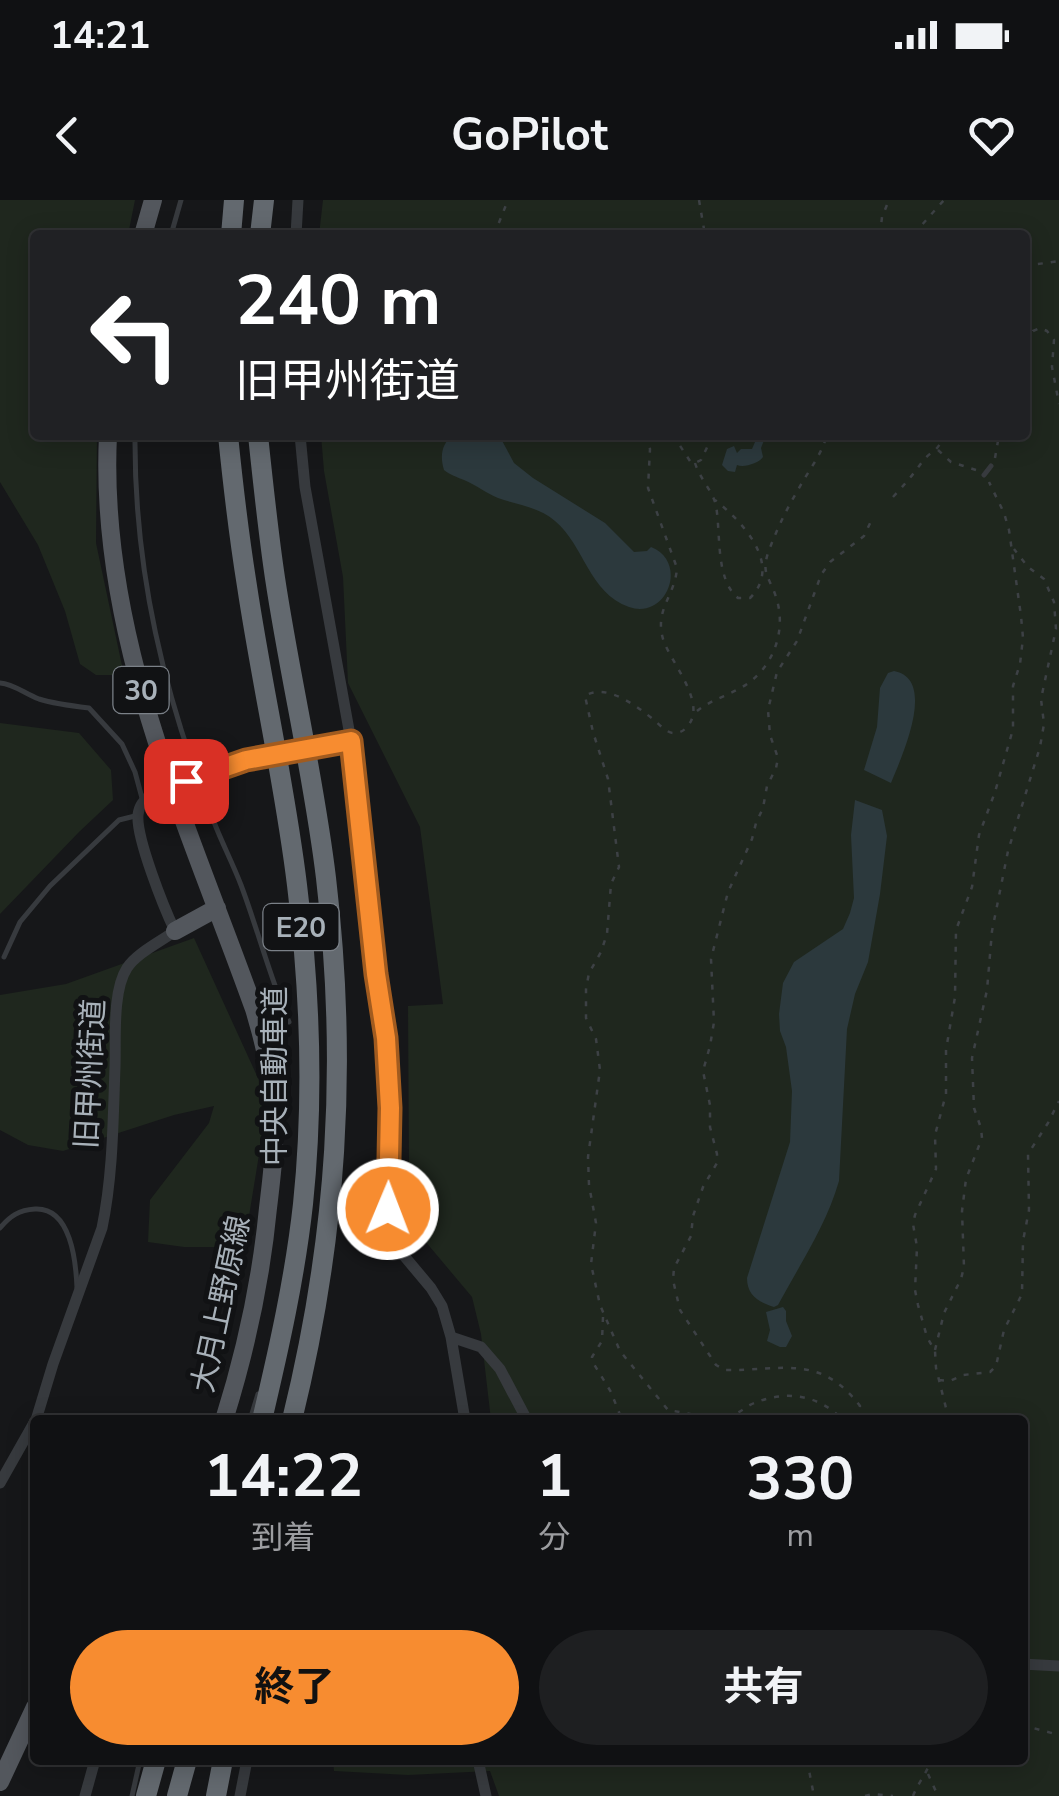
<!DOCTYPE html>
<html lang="ja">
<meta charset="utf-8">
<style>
body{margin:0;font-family:"Nunito Sans","Noto Sans JP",sans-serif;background:#1e1f21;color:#f1f3f6;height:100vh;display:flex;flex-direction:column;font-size:38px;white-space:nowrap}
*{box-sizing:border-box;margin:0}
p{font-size:32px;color:#9c9da0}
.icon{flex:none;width:55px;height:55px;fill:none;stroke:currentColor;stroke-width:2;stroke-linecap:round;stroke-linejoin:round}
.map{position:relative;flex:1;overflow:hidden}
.details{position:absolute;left:30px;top:1215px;width:998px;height:350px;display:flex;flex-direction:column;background:#101113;border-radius:10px;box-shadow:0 5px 25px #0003,0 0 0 2px #303133}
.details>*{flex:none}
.guide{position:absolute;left:30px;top:30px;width:1000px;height:210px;border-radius:10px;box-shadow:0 5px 25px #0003,0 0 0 2px #303133;background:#202124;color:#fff;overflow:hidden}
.pin{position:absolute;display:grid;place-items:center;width:85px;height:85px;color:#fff;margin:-42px;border-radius:20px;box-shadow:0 5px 15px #0006}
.me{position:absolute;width:110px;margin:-55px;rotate:1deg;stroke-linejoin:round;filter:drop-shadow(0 0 8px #0008)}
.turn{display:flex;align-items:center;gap:35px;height:210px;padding:0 40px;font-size:45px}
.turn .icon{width:130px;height:130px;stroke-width:2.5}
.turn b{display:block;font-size:70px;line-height:85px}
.eta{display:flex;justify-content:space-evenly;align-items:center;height:170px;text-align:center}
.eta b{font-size:60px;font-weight:700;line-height:70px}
.primary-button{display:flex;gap:20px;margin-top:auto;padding:20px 40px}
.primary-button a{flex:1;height:115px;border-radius:60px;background:#f78c30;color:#111;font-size:40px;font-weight:700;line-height:115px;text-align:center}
.primary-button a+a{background:#1e1f21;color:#f1f3f6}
.status{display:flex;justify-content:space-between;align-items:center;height:70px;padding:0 50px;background:#101113;direction:ltr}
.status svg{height:28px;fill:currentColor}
header{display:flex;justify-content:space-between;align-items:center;height:130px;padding:0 40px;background:#101113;font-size:45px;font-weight:700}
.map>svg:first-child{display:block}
</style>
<div class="status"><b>14:21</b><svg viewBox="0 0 49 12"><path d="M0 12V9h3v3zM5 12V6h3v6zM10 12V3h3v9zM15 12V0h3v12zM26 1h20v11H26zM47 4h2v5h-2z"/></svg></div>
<header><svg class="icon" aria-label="back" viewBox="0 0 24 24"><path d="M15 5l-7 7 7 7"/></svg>GoPilot<svg class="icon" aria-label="heart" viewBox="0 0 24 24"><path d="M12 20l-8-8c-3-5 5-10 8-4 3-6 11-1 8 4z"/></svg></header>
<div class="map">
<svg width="1059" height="1596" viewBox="0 0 1059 1596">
<rect width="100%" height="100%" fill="#161719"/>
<!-- green -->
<path fill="#1f271e" d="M0,0H135L128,35H35V235H97L96,343L124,475H96L80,464L65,411L38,345L0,282Z
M323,0H1059V1596H499L490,1571L408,1575L334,1571L333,1560H1022V1220H491L481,1134L472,1097L425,1041L409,965L408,806L443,804L420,627L348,483L343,377L324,271L321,235H1025V35H319Z
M0,523L79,533L111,570L113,600L79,632L0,714Z
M194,738L262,887L263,930L244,1047H184L148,1042L150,1000L209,923L214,906L174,915L63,951L28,945L0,930V795L66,784Z"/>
<!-- water -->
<path fill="#2c393d" d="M453,235H499L514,263L533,278L605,323L634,352L647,351L651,347C689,362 667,420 629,407C589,393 584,345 555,321C539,307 518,305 498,298C486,293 476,285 464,280C457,277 450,275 444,270C440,257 441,244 453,235Z
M758,235H766L761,248L763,257C759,263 744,268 737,265L735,272L728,271L722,265L727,249L734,246L737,253L741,249H752Z
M894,471C938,479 901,558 891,583L864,570L877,527L880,488L888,473Z
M855,600L882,610L887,636L880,694L868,762L855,794L847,829L839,981C826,1026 800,1064 778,1105L774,1107C758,1102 747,1095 747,1078L790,942L792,891L786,847L780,831L779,814L783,783L794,762L843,729L850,713L854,698L851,635Z
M783,1107L786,1111V1121L792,1136L786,1147H780L767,1141L770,1130L766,1112Z"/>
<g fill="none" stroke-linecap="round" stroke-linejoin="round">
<!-- path -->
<path stroke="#3d4145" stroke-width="2.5" stroke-dasharray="5 8" stroke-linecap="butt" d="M699,0L704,29L703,35
M494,35L508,0
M880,35L882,17L889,0
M916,35L920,27L944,0
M1025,66L1059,61
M1025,156L1033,131L1040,128L1047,131L1054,140L1052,167L1059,204
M647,235L650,249L648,288L677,368C675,397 653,410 664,442C673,464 702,499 691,521C688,527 682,534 673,533C667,533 659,524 654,520C638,507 606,482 585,496L593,532L608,579L619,667L611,684L607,734L601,752L589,773L586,789V818L596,839L600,870L588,957L589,985L596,1023L591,1064L600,1105L620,1151L668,1210C688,1213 710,1220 730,1216C738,1214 743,1209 750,1205C784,1189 818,1194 843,1220
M673,235L690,261L695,263L701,260L713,235
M938,250L951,262L976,270
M995,258L999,235
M695,263C700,279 714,293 716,306C721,333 715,379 738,398H750C783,365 743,322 715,300
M893,297C904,285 913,275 922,262C932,249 937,254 944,235
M697,511C713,498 735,494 751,481C776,461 786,427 776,397C770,378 761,374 768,353C776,331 786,310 798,290C808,271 821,256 827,235
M603,1117L602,1141L592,1157V1161L611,1192L622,1220
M935,1150L944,1113L961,1079L964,1067L962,1011L966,979L982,938L981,928L974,908L972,858L987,790L992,731L1008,651L1040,547L1044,524L1041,499L1056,429L1054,402L1044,379L1028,367L1014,349
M939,1180L950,1181L963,1175L990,1172L996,1166L1004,1130L1022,1094L1023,1041L1029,1010L1028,954L1048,923L1059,901
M660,1220L667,1211
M858,1220L860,1206C820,1153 781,1171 725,1170L716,1165L680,1110L673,1080L674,1068L691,1036L693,1016L703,987L717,963V954L710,927V905L703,871L710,846L714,822L711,759L728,692L752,639L756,623L763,608L767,586L776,568L778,558L770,535L768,510L777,472L797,441L821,375L830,362L864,336L873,317
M949,1220L936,1168L935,1151L927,1137L918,1105L915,1090L917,1047L913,1024L915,1015L936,969L935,935L946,894V850L955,797L956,730L972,687L979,635L995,592L1013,529V486L1020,464L1023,438L1021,416L1009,330L1004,313L989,282
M1022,1525L1059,1535
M807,1560L814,1596
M922,1560L927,1563L926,1560
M928,1574L938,1596
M865,1596L873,1594L893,1596
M913,1596C918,1583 927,1573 931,1560"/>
<!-- service -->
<path stroke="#373a3e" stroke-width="5" d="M171,35L181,0
M135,235C134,371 164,496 214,622C222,643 233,664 241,685C258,730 270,778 289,822
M984,275L991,266
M0,483C14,484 25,494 39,499C55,504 72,506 89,508L122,544L135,572L142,598
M4,757L20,722L50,686L119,620L135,616
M0,1028C10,1016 19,1010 35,1009C71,1007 76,1062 77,1088
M250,1220L258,1194
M132,1596L140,1560"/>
<!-- minor -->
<path stroke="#373a3e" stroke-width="11" d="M296,35L298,0
M300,235L305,287L351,541L367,674L376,775L386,839L390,909L388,1009L391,1031L400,1051L431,1088L442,1106L451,1137L465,1220
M451,1137L481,1147L500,1169L527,1220
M36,1220L53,1164L102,1028C113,975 113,921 115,867C116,840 112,791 127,768C137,753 160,742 175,731C164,708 136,638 138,615C139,606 143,601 150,595
M0,1283L35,1221
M1022,1464L1059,1466
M478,1560L486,1596
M85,1596L95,1560
M240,1596L247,1560"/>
<!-- primary -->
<path stroke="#53575d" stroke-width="18" d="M143,35L153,0
M108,235C98,437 188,624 254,809C264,842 272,874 274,908C276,942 272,975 268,1008C261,1081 246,1150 224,1220
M175,731L217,708
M0,1582L35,1507"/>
<!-- motorway -->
<path stroke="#63696f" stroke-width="20" d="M231,35L234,0
M260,35L264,0
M228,235C233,285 239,336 247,386C262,486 285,585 297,685C310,790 314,899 303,1004C295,1077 279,1148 262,1220
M258,235C263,283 268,331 275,378C290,478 314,577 326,678C348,865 337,1037 292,1220
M146,1596L156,1560
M177,1596L187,1560
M216,1596L223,1560"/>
<!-- minor-bridge -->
<path stroke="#373a3e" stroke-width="11" d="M246,559L341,543
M150,595L223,567"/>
</g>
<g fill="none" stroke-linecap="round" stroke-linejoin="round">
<!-- route casing -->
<g stroke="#a15b1f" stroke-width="25">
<path id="route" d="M186,581L246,560L351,541L376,774L386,838L390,908L388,1009"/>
</g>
<!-- route -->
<use href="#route" stroke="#f78c30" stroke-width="18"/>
</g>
<g text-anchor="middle" stroke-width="10" stroke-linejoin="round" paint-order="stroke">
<!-- shield labels -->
<g fill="#111214" stroke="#7b8188" stroke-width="2.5">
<rect x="113.5" y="467" width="55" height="46" rx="8"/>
<rect x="263.5" y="704" width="75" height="46" rx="8"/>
</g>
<g font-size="28" font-weight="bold" fill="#a8b1b9">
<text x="141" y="500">30</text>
<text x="301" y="737">E20</text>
</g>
<!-- street labels -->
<g font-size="30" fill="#a8b1b9" stroke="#111214">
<text transform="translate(90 874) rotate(-87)" y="10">旧甲州街道</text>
<text transform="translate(275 876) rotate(-90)" y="10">中央自動車道</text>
<text transform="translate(221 1104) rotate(-78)" y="10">大月上野原線</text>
</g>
</g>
</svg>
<div class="pin" style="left:186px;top:581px;background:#d93025"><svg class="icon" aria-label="arrive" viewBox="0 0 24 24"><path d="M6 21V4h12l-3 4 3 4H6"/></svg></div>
<svg class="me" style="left:388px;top:1009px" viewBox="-20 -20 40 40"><circle r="17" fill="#f78c30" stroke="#fff" stroke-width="3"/><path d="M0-11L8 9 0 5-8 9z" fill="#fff"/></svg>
<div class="guide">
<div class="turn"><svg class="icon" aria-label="left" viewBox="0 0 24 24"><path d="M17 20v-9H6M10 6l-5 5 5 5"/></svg><div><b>240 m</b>旧甲州街道</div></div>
</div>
<section class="details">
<div class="eta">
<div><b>14:22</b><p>到着</p></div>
<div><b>1</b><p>分</p></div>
<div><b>330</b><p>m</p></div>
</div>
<div class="primary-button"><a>終了</a><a>共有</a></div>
</section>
</div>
